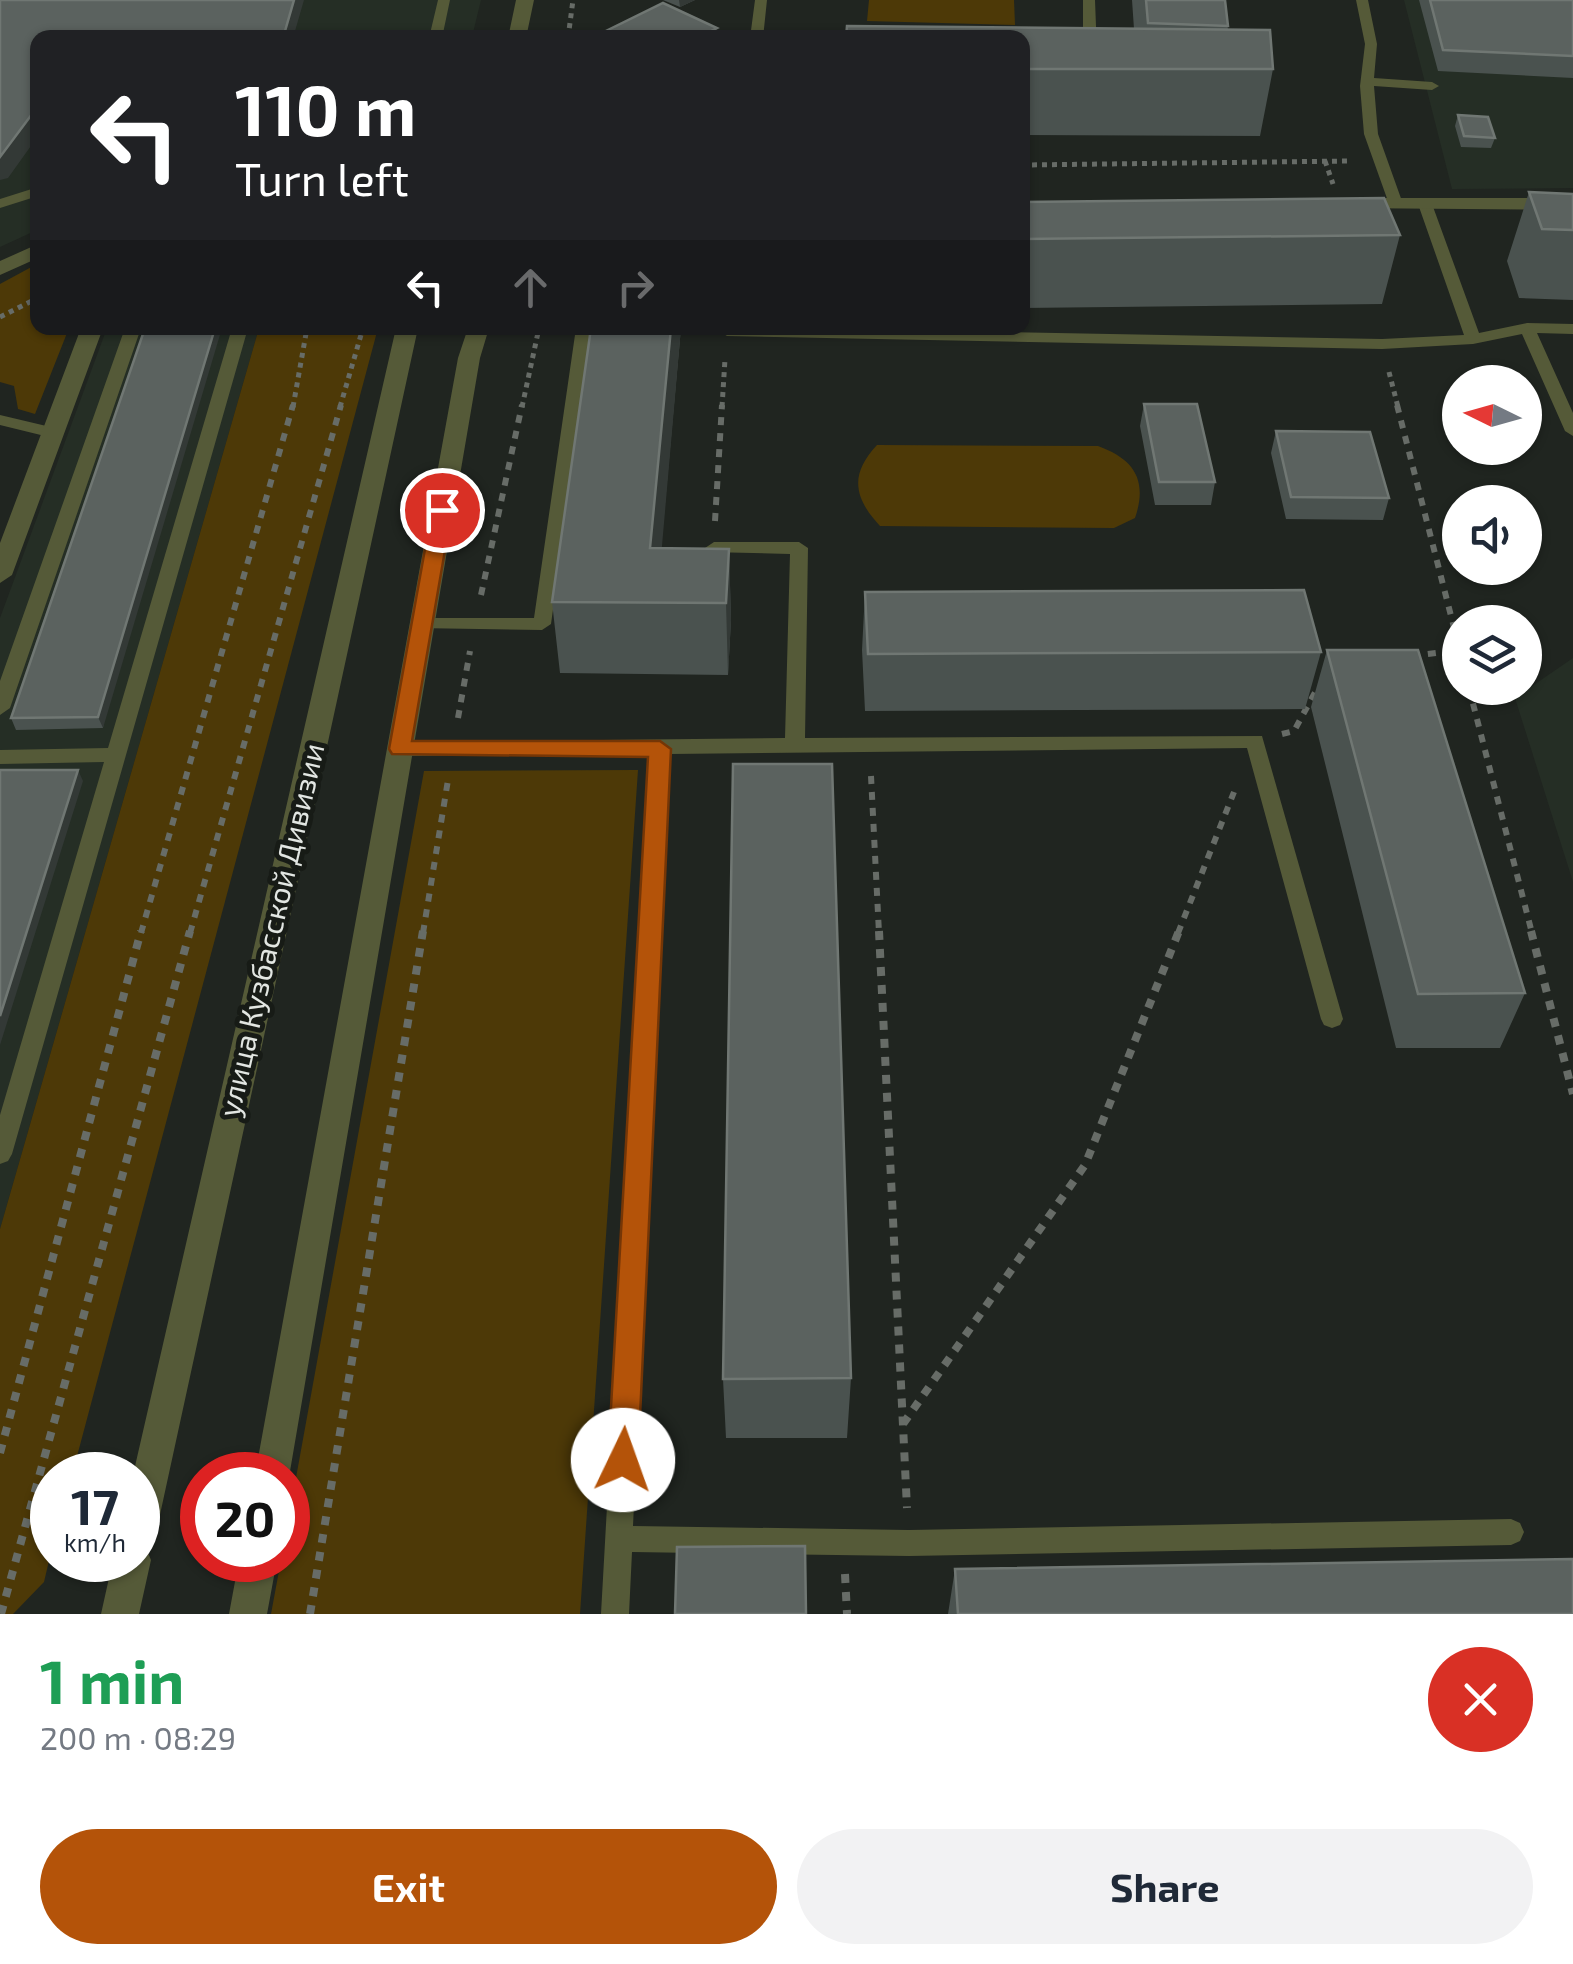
<!DOCTYPE html>
<meta charset="utf-8">
<style>
body{margin:0;font-family:"Exo 2",sans-serif;background:#f2f2f3;color:#1f2937;height:100vh;display:flex;flex-direction:column;font-size:38px;white-space:nowrap}
*{box-sizing:border-box;margin:0}
p{font-size:32px;color:#747a83}
.icon{flex:none;width:55px;height:55px;fill:none;stroke:currentColor;stroke-width:2;stroke-linecap:round;stroke-linejoin:round}
.map{position:relative;height:1614px;overflow:hidden}
.sheet{display:flex;flex-direction:column;background:#fff;flex:1}
.sheet>*{flex:none}
.hud{position:absolute;left:30px;top:30px;width:1000px;height:305px;border-radius:20px;box-shadow:0 2px 8px #0004;background:#202124;color:#fff;overflow:hidden}
.needle{width:65px;rotate:275deg}
.controls{position:absolute;left:1442px;top:365px;display:grid;gap:20px}
.controls a{display:grid;place-items:center;width:100px;height:100px;border-radius:50%;background:#fff;box-shadow:0 2px 8px #0004;font-size:50px}
.speed{position:absolute;left:30px;top:1452px;display:flex;gap:20px;font-size:50px;font-weight:700;text-align:center}
.speed>*{display:grid;place-content:center;width:130px;height:130px;border-radius:50%;background:#fff;box-shadow:0 2px 8px #0004;line-height:1}
.speed small{font-size:25px;font-weight:400}
.speed .limit{border:15px solid #d22;background:#fff;color:#111}
.pin{position:absolute;display:grid;place-items:center;width:85px;height:85px;color:#fff;margin:-42px;border:5px solid #fff;border-radius:50%;box-shadow:0 2px 10px #0007}
.me{position:absolute;width:110px;margin:-55px;rotate:3deg;stroke-linejoin:round;filter:drop-shadow(0 0 8px #0008)}
.turn{display:flex;align-items:center;gap:35px;height:210px;padding:0 40px;font-size:45px}
.turn .icon{width:130px;height:130px;stroke-width:2.5}
.turn b{display:block;font-size:70px;line-height:85px}
.lanes{display:flex;align-items:center;height:95px;padding:0 40px;background:#0003;justify-content:center;gap:50px;direction:ltr}
.lanes .off{opacity:.35}
.round{display:grid;place-items:center;flex:none;width:105px;height:105px;border-radius:52px;background:#f2f2f3}
.headline{display:flex;align-items:center;justify-content:space-between;height:170px;padding:0 40px}
h1{font-size:60px;font-weight:700;line-height:75px;color:#1e9e55}
.primary-button{display:flex;gap:20px;margin-top:auto;padding:20px 40px}
.primary-button a{flex:1;height:115px;border-radius:60px;background:#b45309;color:#fff;font-size:40px;font-weight:700;line-height:115px;text-align:center}
.primary-button a+a{background:#f2f2f3;color:#1f2937}
.map>svg:first-child{display:block}
</style>
<div class="map">
<svg width="1573" height="1614" viewBox="0 0 1573 1614">
<rect width="100%" height="100%" fill="#202520"/>
<!-- built -->
<path fill="#252e25" d="M0,0H481L472,37L38,38L37,230L0,247Z
M1404,0H1573V188L1452,189Z
M107,328H259L0,1229V618Z
M1573,658V882L1515,698Z"/>
<!-- green -->
<path fill="#4d3907" d="M869,0H1014L1015,25L867,21Z
M37,264L38,328H69L35,414L18,409L14,386L0,382V284Z
M259,328H378L72,1475H52V1548L44,1582L13,1614H0V1229Z
M877,445L1098,446C1134,459 1148,480 1135,518L1114,528L880,526C853,497 850,474 877,445Z
M638,770L580,1614H271L281,1560H288V1522L424,771Z"/>
<g fill="none" stroke-linecap="round" stroke-linejoin="round">
<!-- path-far2 -->
<path stroke="#676c67" stroke-width="5" stroke-dasharray="5 5" stroke-linecap="butt" d="M568,38L573,0
M1325,161L1333,184
M1022,165L1351,161
M0,317L38,298
M1389,372L1398,407
M293,407L307,328
M340,407L363,328
M522,407L539,328
M722,407L725,359"/>
<!-- path-far1 -->
<path stroke="#676c67" stroke-width="6" stroke-dasharray="8 8" stroke-linecap="butt" d="M1397,405L1460,651
M715,521L722,405
M481,595L522,405
M1412,656L1459,650
M1469,688L1532,933
M458,718L470,651
M1282,734L1294,731L1318,687
M871,776L879,933
M141,933L293,405
M190,933L341,405
M423,933L448,780
M1178,933L1234,792"/>
<!-- path -->
<path stroke="#676c67" stroke-width="8" stroke-dasharray="9 9" stroke-linecap="butt" d="M879,931L907,1508
M1531,931L1573,1094
M903,1424L1085,1165L1179,931
M0,1453L141,931
M845,1574L847,1614
M1,1614L190,931
M310,1614L423,931"/>
<!-- service -->
<path fill="#555a38" fill-rule="evenodd" d="M438,0H450L442,38H429Z
M755,0H767L763,38H750Z
M1083,0H1095L1097,53L1090,57L1083,53Z
M1356,0H1368L1377,44L1374,78L1432,82L1439,86L1432,90L1374,86L1378,134L1403,204L1396,208L1389,204L1364,134L1360,86L1365,44Z
M38,187V196L0,208V199Z
M1425,200L1432,204L1479,333L1527,323L1573,324V334L1537,333L1573,413V436L1565,431L1522,334L1473,344L1382,349L727,336L719,331L722,328H787L1382,339L1464,335L1418,204Z
M125,328H141L10,708L0,715V681Z
M232,328H248L12,1154L8,1161L0,1164V1115L104,762L0,764V750L108,748Z
M576,328H592L551,624L542,630L416,628L413,624L416,620L422,618H534Z
M0,415L59,429L61,433L53,438L0,425Z
M714,542H799L808,548L805,738L1262,736L1343,1019L1340,1025L1332,1028L1324,1025L1321,1019L1247,748L669,754L633,1526L909,1530L1511,1519L1520,1523L1524,1532L1520,1541L1511,1545L909,1556L632,1552L629,1614H601L649,754L400,756L390,749L400,742L785,738L790,554L708,552L705,548Z"/>
<!-- minor -->
<path fill="#555a38" fill-rule="evenodd" d="M1350,198H1573V210L1343,208V200Z
M38,244V258L0,275V261Z
M81,328H103L12,575L0,583V543Z"/>
<!-- tertiary -->
<path fill="#555a38" fill-rule="evenodd" d="M516,0H534L526,38H508Z
M396,328H418L156,1533L151,1546L146,1548L151,1560L139,1614H101L113,1560H138V1475H133Z
M468,328H489L480,358L288,1483V1475H255L458,358Z
M239,1560H277L267,1614H229Z"/>
</g>
<!-- wall -->
<path fill="#4a524f" d="M663,0H695L680,7Z
M1132,0H1225L1228,30L1273,69L1260,136L1022,135V38L1134,29Z
M1419,0H1573V78L1438,71Z
M717,28V38H608V30Z
M1458,115L1495,138L1491,148L1461,147L1455,126Z
M1529,192L1573,194V300L1519,298L1507,261Z
M1022,202L1400,235L1382,304L1022,308Z
M145,328L103,728L16,730L11,718Z
M591,328H681L661,548L729,549L731,620L728,675L560,673L552,602Z
M1144,404L1215,482L1211,505H1155L1140,426Z
M1276,431L1389,498L1383,520L1286,519L1271,453Z
M865,592L1321,652L1305,709L865,711L862,650Z
M1327,650L1525,993L1500,1048H1396L1311,707Z
M851,1378L847,1438H726L723,1379Z
M955,1569L1573,1614H948Z"/>
<!-- shaded-wall -->
<path fill="#333936" d="M294,0H304L293,38H283Z
M679,0H695L680,7Z
M717,28V38H697Z
M38,106V136L8,178L0,180V157Z
M215,328H222L103,728L98,717Z
M671,328H681L657,603L650,548Z
M729,549L731,620L728,675L726,603Z
M78,770L83,781L0,1045V1016Z"/>
<!-- building -->
<path fill="#5b625f" stroke="#707773" stroke-width="2.5" d="M0,0H294L283,38H38V106L0,157Z
M1146,0H1225L1228,26L1148,23Z
M1430,0H1573V56L1443,50Z
M663,3L717,28L697,38H624L608,30Z
M847,26L1270,30L1273,69H1022V38H846Z
M1458,115L1488,117L1495,138L1464,136Z
M1529,192L1573,194V230L1542,229Z
M1384,198L1400,235L1022,239V202Z
M145,328H215L98,717L11,718Z
M591,328H671L650,548L729,549L726,603L552,602Z
M1144,404H1197L1215,482H1159Z
M1276,431L1370,432L1389,498L1291,497Z
M1304,590L1321,652L868,654L865,592Z
M1327,650H1418L1525,993L1418,994Z
M733,764H832L851,1378L723,1379Z
M0,770H78L0,1016Z
M805,1546L806,1614H675L677,1547Z
M1573,1559V1614H958L955,1569Z"/>
<!-- route -->
<path fill="#b45309" stroke="#753606" stroke-width="2.5" d="M442,504L452,510L412,741H660L671,749L638,1460L633,1470L623,1474L613,1470L608,1460L648,757L392,754L389,749L432,510Z"/>
<g text-anchor="middle" stroke-width="10" stroke-linejoin="round" paint-order="stroke">
<!-- street labels -->
<g font-size="30" fill="#e2e6e2" stroke="#171b16">
<text transform="translate(272 930) rotate(-77)" y="10">улица Кузбасской Дивизии</text>
</g>
</g>
</svg>
<div class="controls">
<a><svg class="needle" viewBox="-14 -14 28 28"><path d="M0-13l5 13h-10z" fill="#e53935"/><path d="M0 13l5-13h-10z" fill="#747a83"/></svg></a>
<a><svg class="icon" aria-label="sound" viewBox="0 0 24 24"><path d="M4 9h4l5-4v14l-5-4H4zM17 9q2 3 0 6"/></svg></a>
<a><svg class="icon" aria-label="layers" viewBox="0 0 24 24"><path d="M12 4l9 5-9 5-9-5zM3 14l9 5 9-5"/></svg></a>
</div>
<div class="speed"><div>17<small>km/h</small></div><div class="limit">20</div></div>
<div class="pin" style="left:442px;top:510px;background:#d93025"><svg class="icon" aria-label="arrive" viewBox="0 0 24 24"><path d="M6 21V4h12l-3 4 3 4H6"/></svg></div>
<svg class="me" style="left:623px;top:1460px" viewBox="-20 -20 40 40"><circle r="19" fill="#fff"/><path d="M0-13L10 11 0 6-10 11z" fill="#b45309"/></svg>
<div class="hud">
<div class="turn"><svg class="icon" aria-label="left" viewBox="0 0 24 24"><path d="M17 20v-9H6M10 6l-5 5 5 5"/></svg><div><b>110 m</b>Turn left</div></div>
<div class="lanes"><svg class="icon" aria-label="left" viewBox="0 0 24 24"><path d="M17 20v-9H6M10 6l-5 5 5 5"/></svg><svg class="icon off" aria-label="ahead" viewBox="0 0 24 24"><path d="M12 20V5M6 11l6-6 6 6"/></svg><svg class="icon off" aria-label="right" viewBox="0 0 24 24"><path d="M7 20v-9h11M14 6l5 5-5 5"/></svg></div>
</div>
</div>
<section class="sheet">
<div class="headline"><div><h1>1 min</h1><p>200 m · 08:29</p></div><a class="round" style="background:#d93025;color:#fff"><svg class="icon" aria-label="close" viewBox="0 0 24 24"><path d="M6 6l12 12M18 6L6 18"/></svg></a></div>
<div class="primary-button"><a>Exit</a><a>Share</a></div>
</section>
